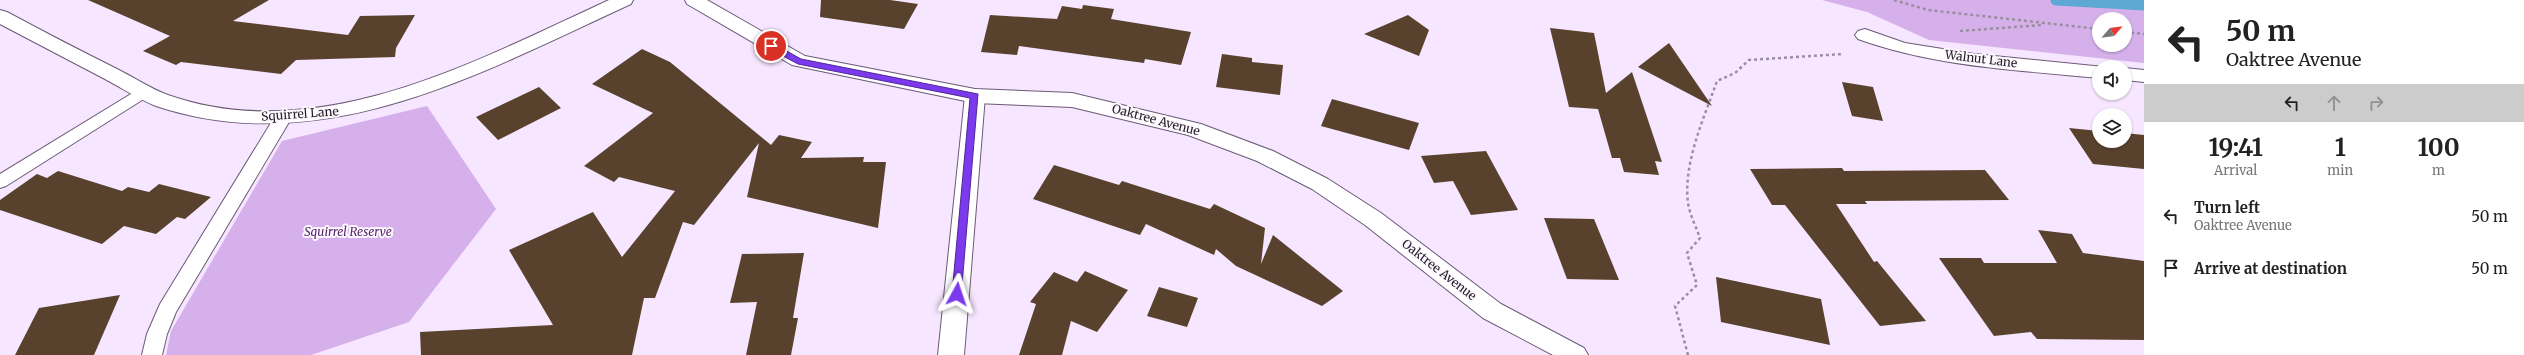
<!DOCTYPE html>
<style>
body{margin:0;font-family:Merriweather,serif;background:#f2f2f2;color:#222;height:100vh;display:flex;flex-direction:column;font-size:15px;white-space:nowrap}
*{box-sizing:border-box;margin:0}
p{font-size:13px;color:#767676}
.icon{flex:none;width:22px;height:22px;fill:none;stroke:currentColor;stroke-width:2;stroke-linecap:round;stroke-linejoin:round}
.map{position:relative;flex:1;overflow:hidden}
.panel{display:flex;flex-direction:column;background:#fff;width:380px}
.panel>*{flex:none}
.guide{background:#fff;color:#222;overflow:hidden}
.needle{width:26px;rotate:62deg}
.fabs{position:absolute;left:2092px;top:12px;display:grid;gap:8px}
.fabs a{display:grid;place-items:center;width:40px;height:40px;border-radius:50%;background:#fff;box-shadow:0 1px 3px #0004;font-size:20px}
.pin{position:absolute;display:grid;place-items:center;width:34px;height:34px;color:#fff;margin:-17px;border:2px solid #fff;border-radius:50%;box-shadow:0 1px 4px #0007}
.me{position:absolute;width:44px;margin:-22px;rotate:5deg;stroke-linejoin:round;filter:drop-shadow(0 0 3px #0008)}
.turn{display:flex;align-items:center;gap:14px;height:84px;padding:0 16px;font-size:18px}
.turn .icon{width:52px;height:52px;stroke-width:2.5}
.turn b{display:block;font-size:28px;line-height:34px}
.lanes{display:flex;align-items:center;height:38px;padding:0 16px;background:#0003;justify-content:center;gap:20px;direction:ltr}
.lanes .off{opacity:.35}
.eta{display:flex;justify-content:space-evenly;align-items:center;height:68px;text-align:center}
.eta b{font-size:24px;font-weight:700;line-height:28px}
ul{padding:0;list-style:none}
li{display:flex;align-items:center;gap:12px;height:52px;padding:0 16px}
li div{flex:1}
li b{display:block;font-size:15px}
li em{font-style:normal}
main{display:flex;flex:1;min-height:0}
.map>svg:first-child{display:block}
</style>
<main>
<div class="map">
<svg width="2144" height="355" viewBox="0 0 2144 355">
<rect width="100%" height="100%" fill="#f6e6ff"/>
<!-- green -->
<path fill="#d6b0ea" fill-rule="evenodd" d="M1822,0H2144V63L1929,40L1867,12ZM2099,19H2125V45H2099Z
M427,106L496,209L409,322L311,355H166L171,331L282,141Z"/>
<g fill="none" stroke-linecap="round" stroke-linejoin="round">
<!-- stream -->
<path stroke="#5ea8d4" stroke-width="11" d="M2056,0L2144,5"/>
</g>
<!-- building -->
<path fill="#59422d" d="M88,0H269L233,21L348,35L360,16L415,15L396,48L395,57L296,60L281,74L181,62L176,65L143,51L170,36Z
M821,0H890L918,4L904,29L820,17Z
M1083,5L1114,9L1111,19L1191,32L1181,65L1145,59L1144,63L1019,46L1017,55L981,52L990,15L1057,19L1062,6L1082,9Z
M1408,15L1429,30L1419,56L1364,34Z
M1550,28L1594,33L1606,93L1632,72L1662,162L1655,161L1659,175L1624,172L1620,158H1612L1598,109L1569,107Z
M1669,43L1712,106L1638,67Z
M642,49L670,62L771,145L779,135L812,142L801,158L864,157L863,162H886L878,228L747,197L759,143L694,225L683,222L655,298H644L632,355H421L420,332L553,325L509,250L593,212L622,257L675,191L619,177L614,182L584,166L653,113L592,84Z
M1222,54L1252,58V62L1283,65L1280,95L1216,87Z
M1842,82L1873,87L1883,121L1852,116Z
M539,87L561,108L498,140L476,117Z
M1332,99L1419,123L1409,150L1321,126Z
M2069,128L2099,131V141H2125V133L2144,135V169L2093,164Z
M1486,151L1518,210L1471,215L1453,181L1434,183L1421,156Z
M1054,165L1119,185L1122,181L1210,209L1214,204L1265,228L1261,264L1273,235L1343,291L1322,306L1236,266L1216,249L1214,255L1146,224L1140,235L1033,199Z
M1842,168L1844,171L1985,170L2009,200L1865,201L1867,204H1836L1874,262L1877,261L1926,321L1880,326L1785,205H1772L1750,169Z
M58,171L122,191L128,187L149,192L159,184L211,197L185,219L177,217L156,234L124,226L102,244L0,210V200L37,174L47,178Z
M1544,218L1594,219L1619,280L1567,279Z
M2038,230L2072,234L2083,253L2144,261V340L2037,339L2031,332L1994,336L1939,258H1981L1984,263H2057Z
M804,253L793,318H798L791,355H746L757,302L730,303L742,254Z
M1085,271L1128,290L1097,332L1071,321L1062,355H1019L1036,304L1030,302L1054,272L1077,282Z
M1716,277L1821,299L1830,345L1721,322Z
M1159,287L1198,298L1187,327L1147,316Z
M120,295L94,355H15L39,308Z"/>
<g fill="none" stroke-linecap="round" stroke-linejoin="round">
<!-- lane casing -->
<g stroke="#6c5a75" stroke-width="2">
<path id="lane" d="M144,86L150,87L152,91L150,95L6,186L0,188V174Z
M283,111L289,113L292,117L176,312L167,334L162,355H142L147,334L160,304L277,113Z"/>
</g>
<!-- street casing -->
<g stroke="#6c5a75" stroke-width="2">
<path id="street" d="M609,0H633L631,4C483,72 323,162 156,106C138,99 122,88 105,79C70,61 35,42 0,24V10L7,12C44,32 81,51 119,70C135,78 151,89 168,95C318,148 476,61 609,0Z
M1865,29L1905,43L1974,54L2104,67H2099V78C2018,70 1936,67 1858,39L1855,35L1858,31Z
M2125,68L2144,70V82L2125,80Z
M975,89L982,91L985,96L964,355H938L965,96L968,91Z"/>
</g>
<!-- secondary casing -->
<g stroke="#6c5a75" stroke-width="2">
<path id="secondary" d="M685,0H707L805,56L975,89L1072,93L1201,124L1273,151L1328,179L1381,213L1501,304L1584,348L1588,355H1553L1483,318L1365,225L1312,189L1257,161L1188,135L1072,107L975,103L792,65L687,4Z"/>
</g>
<!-- path -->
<path stroke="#9a8ea1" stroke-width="2.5" stroke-dasharray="3 3" stroke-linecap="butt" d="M1894,0L1928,10L2099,29
M1960,31L2042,25
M2125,32L2144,34
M1688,355L1675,306L1697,285L1687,253L1700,238C1696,227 1690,215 1688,203C1683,163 1704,118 1717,81L1735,73L1749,60L1843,54"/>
<!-- lane -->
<use href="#lane" fill="#fff" fill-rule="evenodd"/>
<!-- street -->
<use href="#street" fill="#fff" fill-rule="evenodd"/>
<!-- secondary -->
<use href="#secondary" fill="#fff" fill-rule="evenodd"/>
</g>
<!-- route -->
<path fill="#7c3aed" stroke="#51269a" d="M768,44H774L801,59L978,94L961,297H953L952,294L970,98L798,64L768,48Z"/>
<g text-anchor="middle" stroke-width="4" stroke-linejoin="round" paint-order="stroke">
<!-- street labels -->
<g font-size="12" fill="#27202b" stroke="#fdf9ff">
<text transform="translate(1981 59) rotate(7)" y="4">Walnut Lane</text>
<text transform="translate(300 114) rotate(-4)" y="4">Squirrel Lane</text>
<text transform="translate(1156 120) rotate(15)" y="4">Oaktree Avenue</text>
<text transform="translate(1439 270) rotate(38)" y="4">Oaktree Avenue</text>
</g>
<!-- park labels -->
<g font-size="12" font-style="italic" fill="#56236c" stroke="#fdf9ff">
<text x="348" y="236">Squirrel Reserve</text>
</g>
</g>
</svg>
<div class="fabs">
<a><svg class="needle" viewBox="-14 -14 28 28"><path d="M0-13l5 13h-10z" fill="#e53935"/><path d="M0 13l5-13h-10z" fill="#767676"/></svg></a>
<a><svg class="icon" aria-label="sound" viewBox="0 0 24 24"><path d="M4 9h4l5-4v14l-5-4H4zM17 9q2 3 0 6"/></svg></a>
<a><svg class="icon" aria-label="layers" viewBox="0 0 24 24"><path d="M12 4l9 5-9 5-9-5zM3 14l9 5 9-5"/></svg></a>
</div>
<div class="pin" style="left:771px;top:46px;background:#d93025"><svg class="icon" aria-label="arrive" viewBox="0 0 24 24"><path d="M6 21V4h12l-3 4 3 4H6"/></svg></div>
<svg class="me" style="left:957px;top:294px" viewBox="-20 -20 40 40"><path d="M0-17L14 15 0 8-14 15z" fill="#7c3aed" stroke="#fff" stroke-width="4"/></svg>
</div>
<section class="panel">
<div class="guide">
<div class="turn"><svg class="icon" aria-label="left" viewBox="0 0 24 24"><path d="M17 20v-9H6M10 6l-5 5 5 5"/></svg><div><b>50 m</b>Oaktree Avenue</div></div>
<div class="lanes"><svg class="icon" aria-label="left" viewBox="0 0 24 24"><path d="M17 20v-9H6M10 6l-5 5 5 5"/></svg><svg class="icon off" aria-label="ahead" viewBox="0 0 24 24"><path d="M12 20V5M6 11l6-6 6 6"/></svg><svg class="icon off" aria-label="right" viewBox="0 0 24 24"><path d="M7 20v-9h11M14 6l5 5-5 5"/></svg></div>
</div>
<div class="eta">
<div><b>19:41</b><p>Arrival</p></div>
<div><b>1</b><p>min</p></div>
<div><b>100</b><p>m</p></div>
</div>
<ul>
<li><svg class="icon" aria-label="left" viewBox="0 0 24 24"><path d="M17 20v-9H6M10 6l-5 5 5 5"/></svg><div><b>Turn left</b><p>Oaktree Avenue</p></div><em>50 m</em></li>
<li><svg class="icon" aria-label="arrive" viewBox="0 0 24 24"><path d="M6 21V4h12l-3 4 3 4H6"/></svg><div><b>Arrive at destination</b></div><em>50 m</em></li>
</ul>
</section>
</main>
